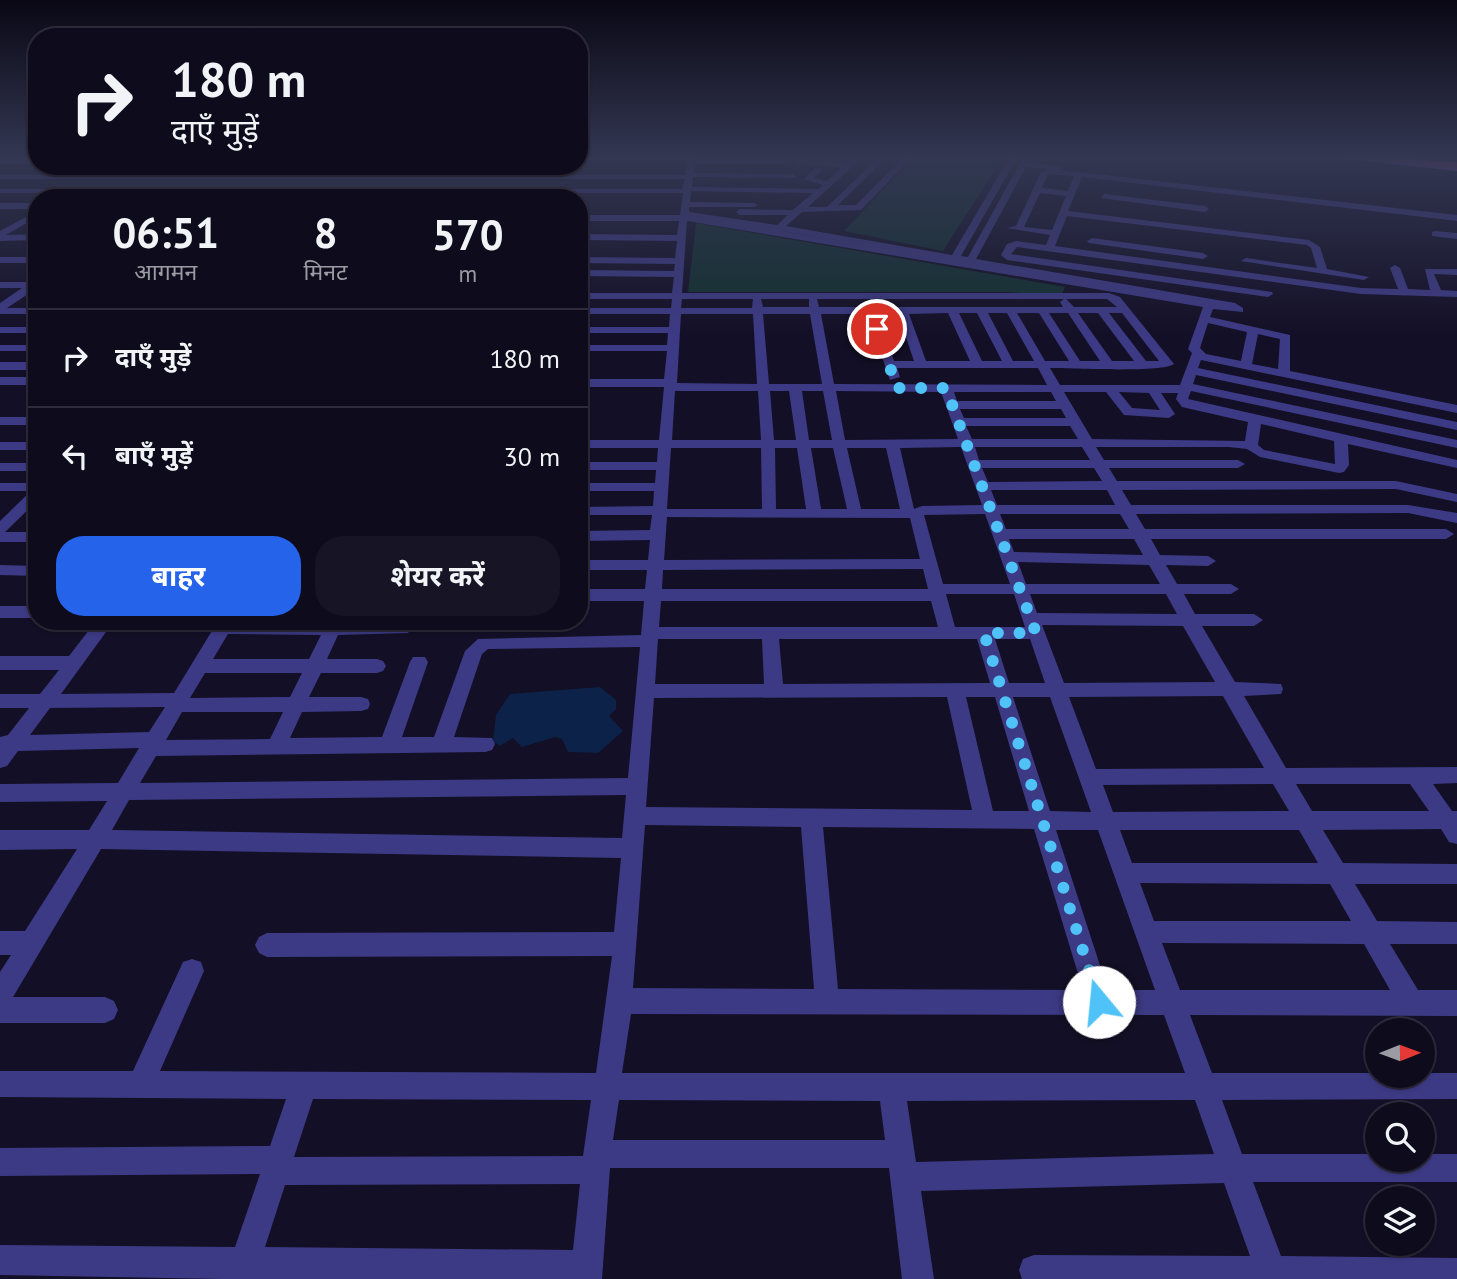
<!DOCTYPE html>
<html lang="hi">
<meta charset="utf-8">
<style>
body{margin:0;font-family:"PT Sans","Noto Sans Devanagari",sans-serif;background:#171425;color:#f1f3f6;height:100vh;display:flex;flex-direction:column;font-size:26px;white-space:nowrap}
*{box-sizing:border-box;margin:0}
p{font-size:23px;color:#9b9ba3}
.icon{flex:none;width:38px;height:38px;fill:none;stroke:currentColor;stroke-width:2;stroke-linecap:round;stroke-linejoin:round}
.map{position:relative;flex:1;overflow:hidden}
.drawer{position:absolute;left:28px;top:189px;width:560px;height:441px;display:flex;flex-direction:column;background:#0e0b1c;border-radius:28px;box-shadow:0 2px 5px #0004,0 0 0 2px #2e2b3b}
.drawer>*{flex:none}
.banner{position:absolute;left:28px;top:28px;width:560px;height:147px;border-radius:28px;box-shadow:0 2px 5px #0004,0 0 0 2px #2e2b3b;background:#0e0b1c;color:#f1f3f6;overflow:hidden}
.needle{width:46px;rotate:89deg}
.buttons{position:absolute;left:1365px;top:1018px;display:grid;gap:14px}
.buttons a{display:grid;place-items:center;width:70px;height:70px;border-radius:50%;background:#0e0b1c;box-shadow:0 2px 5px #0004,0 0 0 2px #2e2b3b;font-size:35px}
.pin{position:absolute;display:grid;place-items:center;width:60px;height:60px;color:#fff;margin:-30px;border:4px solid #fff;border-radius:50%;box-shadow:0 2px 7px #0007}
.me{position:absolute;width:77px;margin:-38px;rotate:343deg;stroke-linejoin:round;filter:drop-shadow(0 0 5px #0008)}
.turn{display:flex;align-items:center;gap:24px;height:147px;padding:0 28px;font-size:32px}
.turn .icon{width:91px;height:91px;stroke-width:2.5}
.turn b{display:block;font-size:49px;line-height:60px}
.eta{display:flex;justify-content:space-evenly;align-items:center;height:119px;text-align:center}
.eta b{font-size:42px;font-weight:700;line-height:49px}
.action{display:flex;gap:14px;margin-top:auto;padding:14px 28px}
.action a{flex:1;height:80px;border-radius:28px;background:#2563eb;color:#fff;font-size:28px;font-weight:700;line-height:80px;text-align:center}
.action a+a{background:#171425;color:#f1f3f6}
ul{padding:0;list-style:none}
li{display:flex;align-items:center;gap:21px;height:98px;padding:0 28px;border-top:2px solid #2e2b3b}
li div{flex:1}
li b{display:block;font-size:26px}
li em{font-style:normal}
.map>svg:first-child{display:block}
</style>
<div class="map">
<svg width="1457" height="1279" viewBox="0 0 1457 1279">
<rect width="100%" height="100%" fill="#130f26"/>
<!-- green -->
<path fill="#12302f" d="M915,156H1004L943,251L844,231Z
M696,223L1065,287L1061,296L1006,292H688Z"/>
<!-- water -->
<path fill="#0c2248" d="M600,687L616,700V709L609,716L623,731L598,753L568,752L562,739L555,737L522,747L513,738L500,746L493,741L496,715L510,694Z"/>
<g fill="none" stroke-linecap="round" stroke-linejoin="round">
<!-- minor -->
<path fill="#3d3a85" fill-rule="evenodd" d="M579,156H696L695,160H786L789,164H695L694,173L794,174L797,178L693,177L692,187L818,189L823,185L804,179L816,167L823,169L814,178L827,181L842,167L803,164L799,168L795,166L797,159L847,163L856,156H864L808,207H827L880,156H888L838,205H856L905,156H913L861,210L802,212L786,226L952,255L1010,156H1018L961,256L968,257L1024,156H1032L1028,162L1058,166L1062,168L1060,170L1457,215V221L1082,177L1068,211L1309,240L1320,247L1327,269L1369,277L1364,280L1241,261L1246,258L1317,268L1311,248L1307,245L1067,216L1055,246L1361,288L1398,289L1390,268L1395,265L1400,268L1408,289L1430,290L1425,269H1457V275L1434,274L1441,290L1457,291V297L1361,294L1017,247L1011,254L1272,292L1273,294L1268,297L1007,260L1001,255L1007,244L1016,241L1046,245L1050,235L1007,228L1016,226L1041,172L1048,169L1026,167L976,259L1235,303L1243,308V312L1213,309L1210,317L1290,335V371L1457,405V413L1201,360L1198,368L1457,422V430L1196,375L1193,384L1457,440V448L1191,391L1188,399L1457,460V468L1348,444L1349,465L1344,472L1339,473L1260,457L1247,449L1229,447H1096L1104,460H1238L1245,464L1238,468H1109L1117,481H1396L1457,494V502L1396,489L1122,490L1131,505H1408L1457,513V523L1408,513L1136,514L1145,529H1446L1454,534L1446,539H1151L1160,555L1208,556L1216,561L1208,566L1166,565L1177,584H1231L1239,589L1231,594H1184L1195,614H1254L1263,620L1254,626H1202L1235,682L1281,684L1283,689L1281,694L1244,696L1286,768L1457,767V783L1433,784L1452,811H1457V844L1449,842L1441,829L1323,830L1343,863L1457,864V884H1355L1377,921L1457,922V944H1390L1418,990H1457V1016L1190,1015L1212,1073H1377V1076H1423V1073H1457V1099L1222,1100L1242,1154H1377V1160H1423V1154H1457V1182H1253L1281,1256L1457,1258V1279H1022L1019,1270L1023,1259L1034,1255L1250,1256L1224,1183L921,1191L934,1279H902L889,1168H610L602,1279H223L0,1275V1245L235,1247L260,1174L0,1176V1148L270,1146L286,1099L0,1097V1071H133L183,962L192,959L201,962L204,971L160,1071L596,1073L612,956L267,957L259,953L255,945L259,937L267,933L614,932L621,858L101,849L13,997H105L114,1001L118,1010L114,1019L105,1023H0V972L11,955H0V931H25L77,849L0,850V830H89L107,801L0,802V784L118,783L139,748L18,751L7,766L0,768V737L8,735L29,708H0V694H40L59,670H0V656H69L96,621H114L61,694L174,693L218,621L402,623L411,629L408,633L338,635L327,659H377L383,661L386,666L383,671L377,673H321L309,697H361L368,699L370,704L368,709L361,711L302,712L290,738L382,737L410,662L413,657H425L428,662L402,737H434L465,651L478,639L641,635L644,601H579V589H645L647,570H579V560H648L650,540L579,541V531L650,530L652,515H579V507L653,506L654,491H579V483H655L656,470H579V462H657L658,448H579V440H659L664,387H579V379H664L667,351H579V345H667L668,333H579V327H669L670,314H579V308H671L672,299H579V293H672L674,277L579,276V270L674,271L675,264L579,263V257L675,258L677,241L579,240V234L677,235L679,221H579V215H680L683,193H0V189H682L685,179H0V175H685L688,160H579ZM1048,174L1074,176L1068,191L1042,188ZM691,191L813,193L793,210L740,209L736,212L740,215H788L777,225L689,212V207H754L758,205L754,203L690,202ZM1040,193L1066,196L1052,230L1024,227ZM687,221L1203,307L1188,349L1192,353L1180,385H1060L1050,368C1071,368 1162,373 1174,364L1120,297L1109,293H682ZM780,231H781L863,245ZM682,299H753L752,308H681ZM761,299H809V307H763ZM817,299H1064L1060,302L1063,307H819ZM1066,299H1107L1117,307H1074ZM948,313L970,361H926L909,314ZM959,313H977L1002,361H982ZM988,313H1007L1034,361H1013ZM1017,313H1039L1069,361H1045ZM1049,313H1068L1100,361H1080ZM1078,313H1098L1134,361H1112ZM1109,313H1122L1159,361H1146ZM681,314H753L757,384L677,383ZM763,314H810L822,384H769ZM821,314H867L890,380L900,377L897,368H1038L1047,385L834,384ZM878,314H898L914,361H894ZM1208,323L1247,332L1241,361L1206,354L1200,348ZM1258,334L1280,339L1278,369L1252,364ZM675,391H758L761,440H672ZM770,391H789L796,440H774ZM802,391H823L832,440H809ZM836,391L941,392L958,439L845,440ZM954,392H1051L1056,401H957ZM1064,392H1106L1124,415L1169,418L1175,414L1161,393H1178L1176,399L1182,407L1248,422L1245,441L1092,439ZM1119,392L1149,393L1160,410L1132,408ZM960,409H1061L1066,418H964ZM1261,424L1334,441L1335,464L1264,450L1258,445ZM966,426H1070L1078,439H972ZM961,447L982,505L922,506L914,509L900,448ZM975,447H1082L1090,460H979ZM671,448H761L762,509H667ZM775,448H797L806,509H776ZM811,448H833L847,509H821ZM847,448H886L900,509H861ZM982,468H1094L1102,481L988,482ZM991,490H1107L1115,505H997ZM985,514L1010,584H943L924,515ZM1000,514H1120L1129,529H1006ZM667,517L910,518L920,559L664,560ZM1009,539H1134L1143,555L1014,552ZM1018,562L1149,565L1160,584H1026ZM923,569L928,589H662L663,570ZM946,594H1014L1025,627H955ZM1030,594H1166L1177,614L1037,613ZM661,601H931L938,627H659ZM1042,625L1183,626L1215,682L1064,683ZM228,634L321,635L309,659H213ZM658,639H762L764,684H655ZM779,639H977L990,683L783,684ZM995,639H1030L1045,683H1009ZM640,647L628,778L140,783L156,756L485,752L492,750L495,744L492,738L454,737L482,654L488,649ZM205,673H302L290,697L190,698ZM1223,696L1264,768L1096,769L1069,697ZM947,697L972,810L646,807L654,698ZM966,697H995L1029,811H993ZM1013,697H1050L1091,812L1050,811ZM165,707L149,732L30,735L50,708ZM182,712H283L270,739L166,740ZM1273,784L1289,811L1113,812L1103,785ZM1296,784H1410L1429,811H1312ZM626,795L622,838L112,830L129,800ZM645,825L801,827L814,989L633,988ZM823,827L1034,829L1083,990L838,989ZM1056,830H1098L1155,990H1108ZM1120,830H1299L1318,863H1132ZM1140,883L1330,884L1351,921H1154ZM1162,943L1364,944L1390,990H1180ZM631,1014L1164,1015L1185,1073H622ZM313,1099L591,1100L583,1156L294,1157ZM619,1100L880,1101L885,1140H613ZM1195,1100L1214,1154L916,1162L907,1101ZM580,1184L573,1250L265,1247L285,1185Z
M0,160H37V164H0Z
M1104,194L1205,206L1209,209L1205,212L1101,198Z
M0,203H37V209H0Z
M37,211V217L6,235L37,234V240L0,241V231Z
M1435,231L1457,233V239L1432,236V232Z
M1092,238L1203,253L1208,256L1203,259L1089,243L1087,241Z
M0,257H37V263H0Z
M37,279V288L7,308H37V314H0V303L22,288H0V282H30Z
M0,327H37V333H0Z
M0,345H37V351H0Z
M0,362H37V370H0Z
M0,377H37V385H0Z
M0,417H37V425H0Z
M0,442H37V450H0Z
M0,463H37V471H0Z
M0,483H37V501L5,532H37V542H0V521L31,491H0Z
M0,565L37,566V576L0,575Z
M0,606H37V618H0Z"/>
<!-- major -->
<path fill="#c25bff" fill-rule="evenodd" d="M1334,156L1457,167V171L1338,158Z"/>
<!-- highway -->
<path fill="#ff4fa3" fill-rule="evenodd" d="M1367,156L1457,162V168L1371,159Z"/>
</g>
<!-- sky -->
<linearGradient id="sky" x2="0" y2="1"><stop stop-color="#0a0815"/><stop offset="0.47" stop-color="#333752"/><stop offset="1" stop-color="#333752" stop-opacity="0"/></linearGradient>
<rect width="1457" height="335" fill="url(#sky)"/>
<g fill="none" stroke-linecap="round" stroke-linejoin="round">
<!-- route -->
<path stroke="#4fc3f7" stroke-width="12" stroke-dasharray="0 21.6" d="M877,329L897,388H946L1036,633H984L1099,1002"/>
</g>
</svg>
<div class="buttons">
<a><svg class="needle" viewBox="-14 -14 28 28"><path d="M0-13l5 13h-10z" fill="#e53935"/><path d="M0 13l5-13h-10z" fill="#9b9ba3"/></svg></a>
<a><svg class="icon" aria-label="search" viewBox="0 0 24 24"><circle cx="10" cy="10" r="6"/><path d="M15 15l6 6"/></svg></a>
<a><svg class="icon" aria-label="layers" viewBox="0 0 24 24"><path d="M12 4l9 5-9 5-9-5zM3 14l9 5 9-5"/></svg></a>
</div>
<div class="pin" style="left:877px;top:329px;background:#d93025"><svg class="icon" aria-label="arrive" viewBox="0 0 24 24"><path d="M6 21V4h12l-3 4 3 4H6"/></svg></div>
<svg class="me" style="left:1099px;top:1002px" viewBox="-20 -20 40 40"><circle r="19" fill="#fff"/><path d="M0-13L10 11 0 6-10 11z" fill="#4fc3f7"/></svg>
<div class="banner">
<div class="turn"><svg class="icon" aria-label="right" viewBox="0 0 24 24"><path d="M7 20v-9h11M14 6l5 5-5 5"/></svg><div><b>180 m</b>दाएँ मुड़ें</div></div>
</div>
<section class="drawer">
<div class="eta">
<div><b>06:51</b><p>आगमन</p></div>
<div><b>8</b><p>मिनट</p></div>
<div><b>570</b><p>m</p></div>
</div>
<ul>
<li><svg class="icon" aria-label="right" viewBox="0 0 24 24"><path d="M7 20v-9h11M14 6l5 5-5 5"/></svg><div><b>दाएँ मुड़ें</b></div><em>180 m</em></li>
<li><svg class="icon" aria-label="left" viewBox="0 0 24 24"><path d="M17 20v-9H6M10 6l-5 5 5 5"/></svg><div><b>बाएँ मुड़ें</b></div><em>30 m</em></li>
</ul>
<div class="action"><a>बाहर</a><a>शेयर करें</a></div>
</section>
</div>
